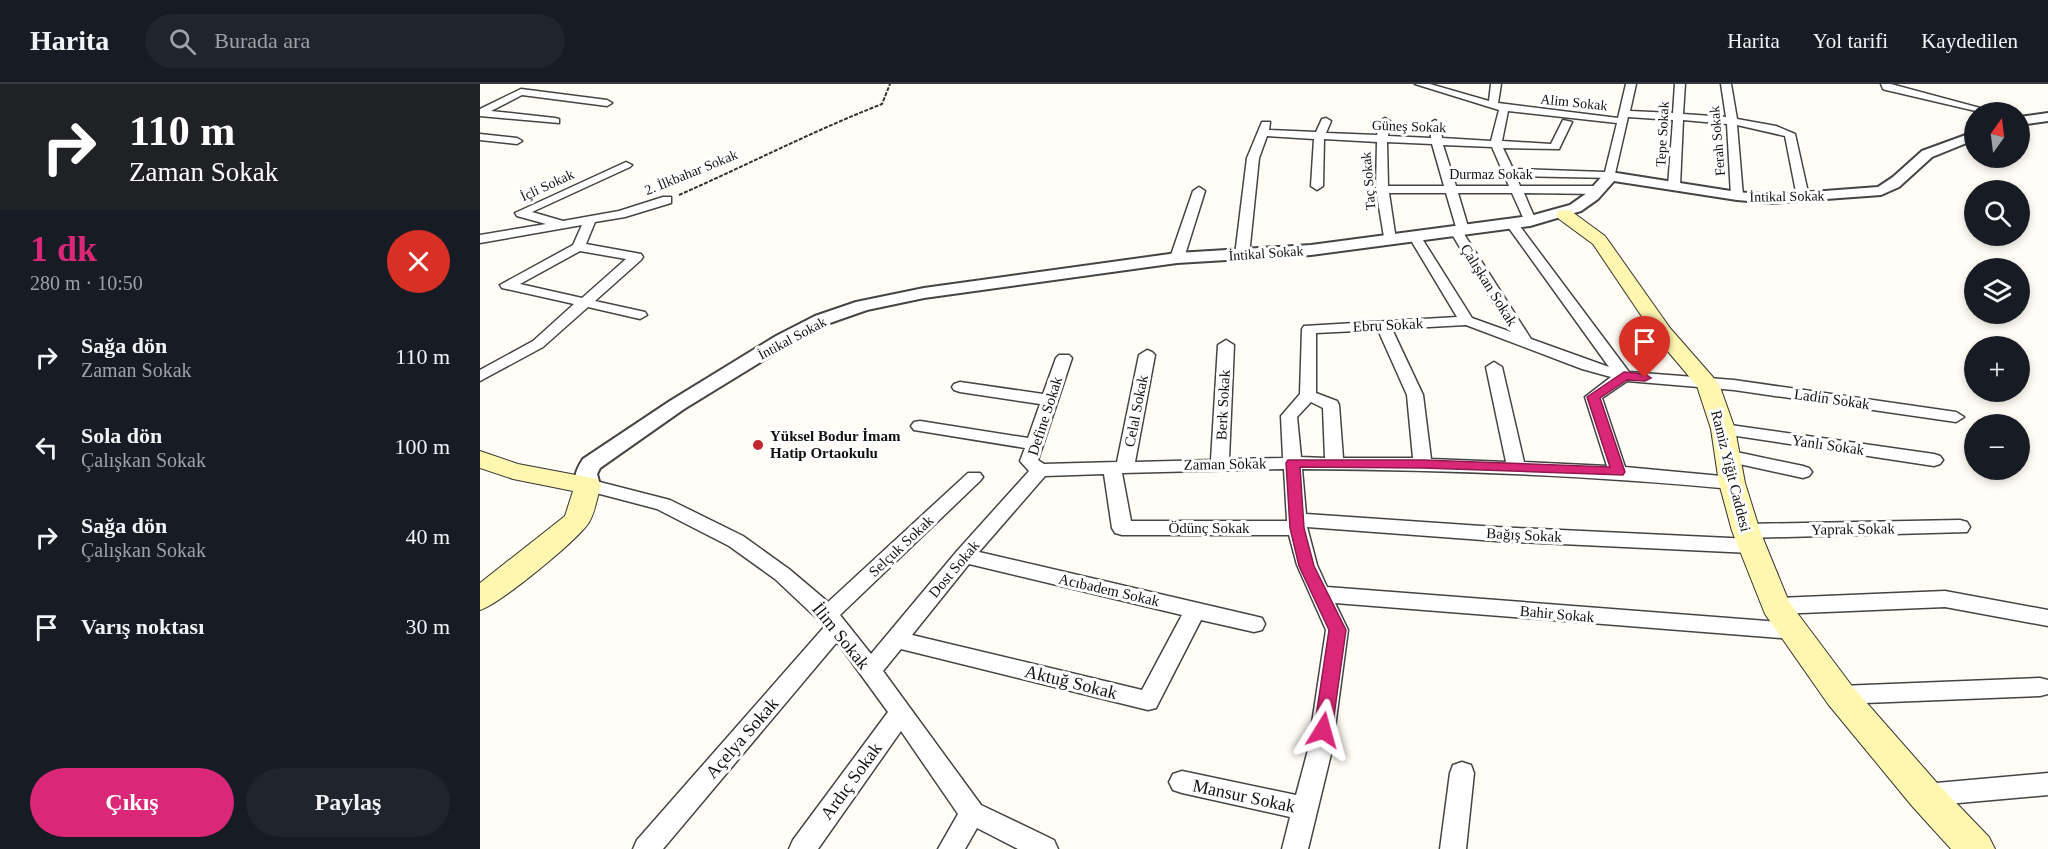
<!DOCTYPE html>
<html lang="tr">
<meta charset="utf-8">
<style>
body{margin:0;font-family:Georgia,serif;background:#20242c;color:#f1f3f6;height:100vh;display:flex;flex-direction:column;font-size:22px;white-space:nowrap}
*{box-sizing:border-box;margin:0}
p{font-size:20px;color:#9ea1a6}
.icon{flex:none;width:33px;height:33px;fill:none;stroke:currentColor;stroke-width:2;stroke-linecap:round;stroke-linejoin:round}
.map{position:relative;flex:1;overflow:hidden}
.side{display:flex;flex-direction:column;background:#171b24;width:480px}
.side>*{flex:none}
.banner{background:#202124;color:#fff;overflow:hidden}
.needle{width:39px;rotate:14deg}
.buttons{position:absolute;left:1484px;top:18px;display:grid;gap:12px}
.buttons a{display:grid;place-items:center;width:66px;height:66px;border-radius:50%;background:#171b24;box-shadow:0 3px 9px #0003;font-size:30px}
.pin{position:absolute;display:grid;place-items:center;width:51px;height:51px;color:#fff;margin:-62px -26px;border-radius:50% 50% 50% 0;rotate:-45deg;box-shadow:0 0 6px #0007}
.pin .icon{rotate:45deg}
.me{position:absolute;width:66px;margin:-33px;rotate:8deg;stroke-linejoin:round;filter:drop-shadow(0 0 4px #0008)}
.turn{display:flex;align-items:center;gap:21px;height:126px;padding:0 30px;font-size:27px}
.turn .icon{width:78px;height:78px;stroke-width:2.5}
.turn b{display:block;font-size:42px;line-height:51px}
.round{display:grid;place-items:center;flex:none;width:63px;height:63px;border-radius:32px;background:#20242c}
.overview{display:flex;align-items:center;justify-content:space-between;height:102px;padding:0 30px}
h1{font-size:36px;font-weight:700;line-height:45px;color:#db2777}
.button{display:flex;gap:12px;margin-top:auto;padding:12px 30px}
.button a{flex:1;height:69px;border-radius:36px;background:#db2777;color:#fff;font-size:24px;font-weight:700;line-height:69px;text-align:center}
.button a+a{background:#20242c;color:#f1f3f6}
ul{padding:0;list-style:none}
li{display:flex;align-items:center;gap:18px;height:90px;padding:0 30px}
li div{flex:1}
li b{display:block;font-size:22px}
li em{font-style:normal}
header{display:flex;align-items:center;gap:36px;box-sizing:border-box;height:84px;padding:0 30px;background:#171b24;border-bottom:2px solid #363941}
header strong{font-size:28px}
nav{display:flex;gap:33px;margin-inline-start:auto;font-size:21px}
.search{width:420px;height:54px;background:#20242c;display:flex;align-items:center;gap:15px;box-sizing:border-box;padding:0 21px;border-radius:33px;color:#9ea1a6;font-size:22px}
main{display:flex;flex:1;min-height:0}
.map>svg:first-child{display:block}
</style>
<header>
<strong>Harita</strong>
<div class="search"><svg class="icon" aria-label="search" viewBox="0 0 24 24"><circle cx="10" cy="10" r="6"/><path d="M15 15l6 6"/></svg>Burada ara</div>
<nav><a>Harita</a><a>Yol tarifi</a><a>Kaydedilen</a></nav>
</header>
<main>
<section class="side">
<div class="banner">
<div class="turn"><svg class="icon" aria-label="right" viewBox="0 0 24 24"><path d="M7 20v-9h11M14 6l5 5-5 5"/></svg><div><b>110 m</b>Zaman Sokak</div></div>
</div>
<div class="overview"><div><h1>1 dk</h1><p>280 m · 10:50</p></div><a class="round" style="background:#d93025;color:#fff"><svg class="icon" aria-label="close" viewBox="0 0 24 24"><path d="M6 6l12 12M18 6L6 18"/></svg></a></div>
<ul>
<li><svg class="icon" aria-label="right" viewBox="0 0 24 24"><path d="M7 20v-9h11M14 6l5 5-5 5"/></svg><div><b>Sağa dön</b><p>Zaman Sokak</p></div><em>110 m</em></li>
<li><svg class="icon" aria-label="left" viewBox="0 0 24 24"><path d="M17 20v-9H6M10 6l-5 5 5 5"/></svg><div><b>Sola dön</b><p>Çalışkan Sokak</p></div><em>100 m</em></li>
<li><svg class="icon" aria-label="right" viewBox="0 0 24 24"><path d="M7 20v-9h11M14 6l5 5-5 5"/></svg><div><b>Sağa dön</b><p>Çalışkan Sokak</p></div><em>40 m</em></li>
<li><svg class="icon" aria-label="arrive" viewBox="0 0 24 24"><path d="M6 21V4h12l-3 4 3 4H6"/></svg><div><b>Varış noktası</b></div><em>30 m</em></li>
</ul>
<div class="button"><a>Çıkış</a><a>Paylaş</a></div>
</section>
<div class="map">
<svg width="1568" height="765" viewBox="0 0 1568 765">
<rect width="100%" height="100%" fill="#fffdf5"/>
<g fill="none" stroke-linecap="round" stroke-linejoin="round">
<!-- minor casing -->
<g stroke="#444" stroke-width="3">
<path id="minor" d="M935,0H950L1009,17L1011,0H1021L1018,19L1138,34L1146,0H1156L1150,27L1193,29L1195,0H1205L1203,30L1246,33L1241,0H1251L1257,35L1296,42L1315,50L1329,113L1327,116L1323,117L1317,113L1305,52L1257,41L1263,112L1257,116L1251,112L1247,40L1203,36L1200,102L1194,106L1188,102L1193,36L1148,33L1134,94L1036,92L1040,102H1119L1125,106L1119,110L1044,109L1056,137L1054,140H1046L1032,109H978L989,146L984,150L1051,255L1129,283L1026,140L1032,136L1036,137L1149,288L1254,296L1476,328L1484,333L1476,338L1254,306L1147,297L1122,314L1145,383L1252,393L1258,395L1261,399L1258,403L1252,405C1109,391 966,386 822,385L826,430L1016,443L1271,455L1278,457L1281,462L1278,467L1271,469L1016,457L827,443L837,481L847,503L1313,539L1321,541L1324,547L1321,553L1313,555L855,519L868,546L852,666L828,765H802L810,733L702,709L693,706L689,698L693,690L702,687L816,711L828,666L846,546L817,481L809,451H642L635,449L632,444L624,390L565,392L499,468L774,532L782,534L785,540L782,546L774,548L721,536L676,624L668,626L421,565L403,587L501,721L574,756L578,765H538L497,744L485,765H458L478,730L421,647L338,765H309L313,756L408,628L357,558L183,765H153L157,756L345,542L295,495L249,462L177,425L101,405L99,401L101,397L108,395L190,416L263,452L309,485L348,518L488,389H500L503,393L500,397L360,531L391,570L477,467L549,387L540,377L545,364L434,346L431,342L434,338L440,337L548,354L560,320L480,308L474,306L472,303L474,300L480,298L563,310L576,274L579,271H589L592,274L558,376L564,380L637,378L659,271L667,266L672,268L675,271L655,378L731,376L738,261L746,256L754,261L749,375L803,374L801,332L820,310L822,245L824,242L977,233L929,153L935,149L941,153L992,234L1031,248L970,147L976,143L966,109H909L916,156L910,160L905,159L896,105L897,58L844,55L843,102L837,106L831,102L834,55L787,52L779,74L769,171L762,175L755,171L767,74L782,38H790L789,46L836,48L842,35L846,34L851,37L846,49L897,51L900,37L905,34L910,37L908,52L951,54L950,39L955,36L960,39L962,54L1011,57L1019,26ZM1028,27L1137,39L1125,88L1033,85L1023,64L1079,65L1092,38L1083,36L1071,60L1022,57ZM907,58L952,60L964,102H908ZM963,61L1012,63L1029,102H976ZM986,241L1102,285L1131,293L1105,313L1127,382L1044,378L1022,283L1014,278L1006,283L1026,378L951,375L943,311L912,245ZM898,246L927,311L933,374H863L859,321L857,317L836,309V249ZM831,318L843,324L845,374L821,373L817,333ZM804,385L807,437H651L642,389ZM489,480L702,531L662,606L432,551Z
M1401,0H1411L1515,28H1500L1406,6L1403,5Z
M41,5L127,16L132,19L127,22L42,11L11,27L75,34L79,35V39L0,32V25Z
M0,50L37,54L42,57L37,60L0,56Z
M146,78L152,81L150,83L52,128L83,137L139,127L183,113H191V119L145,133L115,138L106,160L161,170L163,173L161,176L115,217L165,228L167,231L160,235L108,223L63,263L0,297V286L53,257L94,220L22,204L20,201L93,161L102,141L0,159V151L66,140L37,132L35,129ZM100,167L146,175L102,214L40,200Z
M719,103L725,107L704,174L702,177H692L690,174L713,107Z
M1243,340L1454,370L1460,372L1463,376L1460,380L1454,382L1237,349L1234,345L1237,341Z
M1247,366L1323,382L1329,384L1332,388L1329,392L1323,394L1241,376L1238,372L1241,368Z
M1480,436L1487,438L1490,443L1487,448L1266,454L1259,452L1256,447L1259,442L1266,440Z
M1465,507L1568,526V542L1465,523L1296,530L1289,528L1285,522L1289,516L1296,514Z
M1560,594L1568,596V610L1560,612L1360,620L1352,618L1348,611L1352,604L1360,602Z
M982,678L991,681L994,689L986,765H960L970,689L973,681Z
M1568,689V711L1445,722L1436,719L1432,711L1436,703L1445,700Z"/>
</g>
<!-- tertiary casing -->
<g stroke="#444" stroke-width="4">
<path id="tertiary" d="M1568,29V37L1539,41V33Z
M1494,48V56L1452,73L1419,103L1401,111L1292,119L1257,116L1134,97L1118,115L1101,127L1050,142L831,171L697,179L444,214L387,226L347,240L310,260L204,325L120,384L117,390L120,401L116,406L108,408L100,406C92,394 96,386 103,375L190,317L296,252L335,232L376,218L444,204L697,169L831,161L1050,132L1090,121L1107,109L1125,89L1130,88L1257,108L1292,111L1398,103L1413,93L1442,67Z"/>
</g>
<!-- secondary casing -->
<g stroke="#333" stroke-width="2">
<path id="secondary" d="M1085,126L1091,127L1125,152L1190,244L1239,300L1255,345L1265,399L1280,447L1309,518L1372,602L1458,700L1509,753L1515,765H1471L1432,722L1348,620L1285,530L1252,447L1239,399L1231,345L1217,302L1175,252L1113,160L1079,135L1076,131L1079,127Z
M0,367L38,380L117,395L121,401C117,413 115,430 108,440C95,458 20,520 0,526V499L85,432L93,407L33,395L0,384Z"/>
</g>
<!-- path -->
<path stroke="#333" stroke-width="2" stroke-dasharray="4 1.5" stroke-linecap="butt" d="M199,111C267,81 333,47 402,20L410,0"/>
<!-- minor -->
<use href="#minor" fill="#fff" fill-rule="evenodd"/>
<!-- tertiary -->
<use href="#tertiary" fill="#fff" fill-rule="evenodd"/>
<!-- secondary -->
<use href="#secondary" fill="#fff6b0" fill-rule="evenodd"/>
</g>
<!-- route -->
<path fill="#db2777" stroke="#8e194d" stroke-width="1.5" d="M1144,288L1165,290L1171,294L1165,297L1147,296L1120,314L1145,388L1143,391L943,384L820,383L824,444L834,482L866,546L852,646L850,651L843,653L837,651L834,646L849,546L819,482L810,444L806,379L808,376H943L1130,383L1107,313Z"/>
<!-- markers -->
<circle fill="#c4262e" stroke="#fff" stroke-width="2" cx="278" cy="361" r="6"/>
<g text-anchor="middle" stroke-width="6" stroke-linejoin="round" paint-order="stroke">
<!-- far-street labels -->
<g font-size="14" fill="#111" stroke="#fff">
<text transform="translate(1094 18) rotate(6)" y="5">Alim Sokak</text>
<text transform="translate(929 42) rotate(2)" y="5">Güneş Sokak</text>
<text transform="translate(1182 50) rotate(-87)" y="5">Tepe Sokak</text>
<text transform="translate(1237 57) rotate(-95)" y="5">Ferah Sokak</text>
<text transform="translate(211 88) rotate(-22)" y="5">2. İlkbahar Sokak</text>
<text x="1011" y="95">Durmaz Sokak</text>
<text transform="translate(888 97) rotate(-95)" y="5">Taç Sokak</text>
<text transform="translate(67 101) rotate(-25)" y="5">İçli Sokak</text>
<text transform="translate(1307 112) rotate(-1)" y="5">İntikal Sokak</text>
<text transform="translate(786 169) rotate(-4)" y="5">İntikal Sokak</text>
<text transform="translate(312 254) rotate(-28)" y="5">İntikal Sokak</text>
</g>
<!-- street labels -->
<g font-size="15" fill="#111" stroke="#fff">
<text transform="translate(1009 201) rotate(58)" y="5">Çalışkan Sokak</text>
<text transform="translate(908 241) rotate(-3)" y="5">Ebru Sokak</text>
<text transform="translate(1352 315) rotate(8)" y="5">Ladin Sokak</text>
<text transform="translate(743 321) rotate(-87)" y="5">Berk Sokak</text>
<text transform="translate(656 327) rotate(-79)" y="5">Celal Sokak</text>
<text transform="translate(565 332) rotate(-72)" y="5">Define Sokak</text>
<text transform="translate(1348 361) rotate(8)" y="5">Yanlı Sokak</text>
<text transform="translate(745 380) rotate(-1)" y="5">Zaman Sokak</text>
<text transform="translate(1251 387) rotate(76)" y="5">Ramiz Yiğit Caddesi</text>
<text x="729" y="449">Ödünç Sokak</text>
<text transform="translate(1373 445) rotate(-1)" y="5">Yaprak Sokak</text>
<text transform="translate(1044 451) rotate(3)" y="5">Bağış Sokak</text>
<text transform="translate(421 462) rotate(-43)" y="5">Selçuk Sokak</text>
<text transform="translate(474 485) rotate(-50)" y="5">Dost Sokak</text>
<text transform="translate(629 506) rotate(13)" y="5">Acıbadem Sokak</text>
<text transform="translate(1077 530) rotate(5)" y="5">Bahir Sokak</text>
</g>
<!-- poi labels -->
<g font-size="15" font-weight="bold" fill="#111" stroke="#fff" text-anchor="start">
<text x="290" y="357">Yüksel Bodur İmam<tspan x="290" dy="17">Hatip Ortaokulu</tspan></text>
</g>
<!-- near-street labels -->
<g font-size="18" fill="#111" stroke="#fff">
<text transform="translate(361 552) rotate(51)" y="6">İlim Sokak</text>
<text transform="translate(591 598) rotate(14)" y="6">Aktuğ Sokak</text>
<text transform="translate(262 654) rotate(-49)" y="6">Açelya Sokak</text>
<text transform="translate(371 697) rotate(-54)" y="6">Ardıç Sokak</text>
<text transform="translate(764 712) rotate(12)" y="6">Mansur Sokak</text>
</g>
</g>
</svg>
<div class="buttons">
<a><svg class="needle" viewBox="-14 -14 28 28"><path d="M0-13l5 13h-10z" fill="#e53935"/><path d="M0 13l5-13h-10z" fill="#9ea1a6"/></svg></a>
<a><svg class="icon" aria-label="search" viewBox="0 0 24 24"><circle cx="10" cy="10" r="6"/><path d="M15 15l6 6"/></svg></a>
<a><svg class="icon" aria-label="layers" viewBox="0 0 24 24"><path d="M12 4l9 5-9 5-9-5zM3 14l9 5 9-5"/></svg></a>
<a>+</a>
<a>−</a>
</div>
<div class="pin" style="left:1165px;top:294px;background:#d93025"><svg class="icon" aria-label="arrive" viewBox="0 0 24 24"><path d="M6 21V4h12l-3 4 3 4H6"/></svg></div>
<svg class="me" style="left:843px;top:646px" viewBox="-20 -20 40 40"><path d="M0-17L14 15 0 8-14 15z" fill="#db2777" stroke="#fff" stroke-width="4"/></svg>
</div>
</main>
